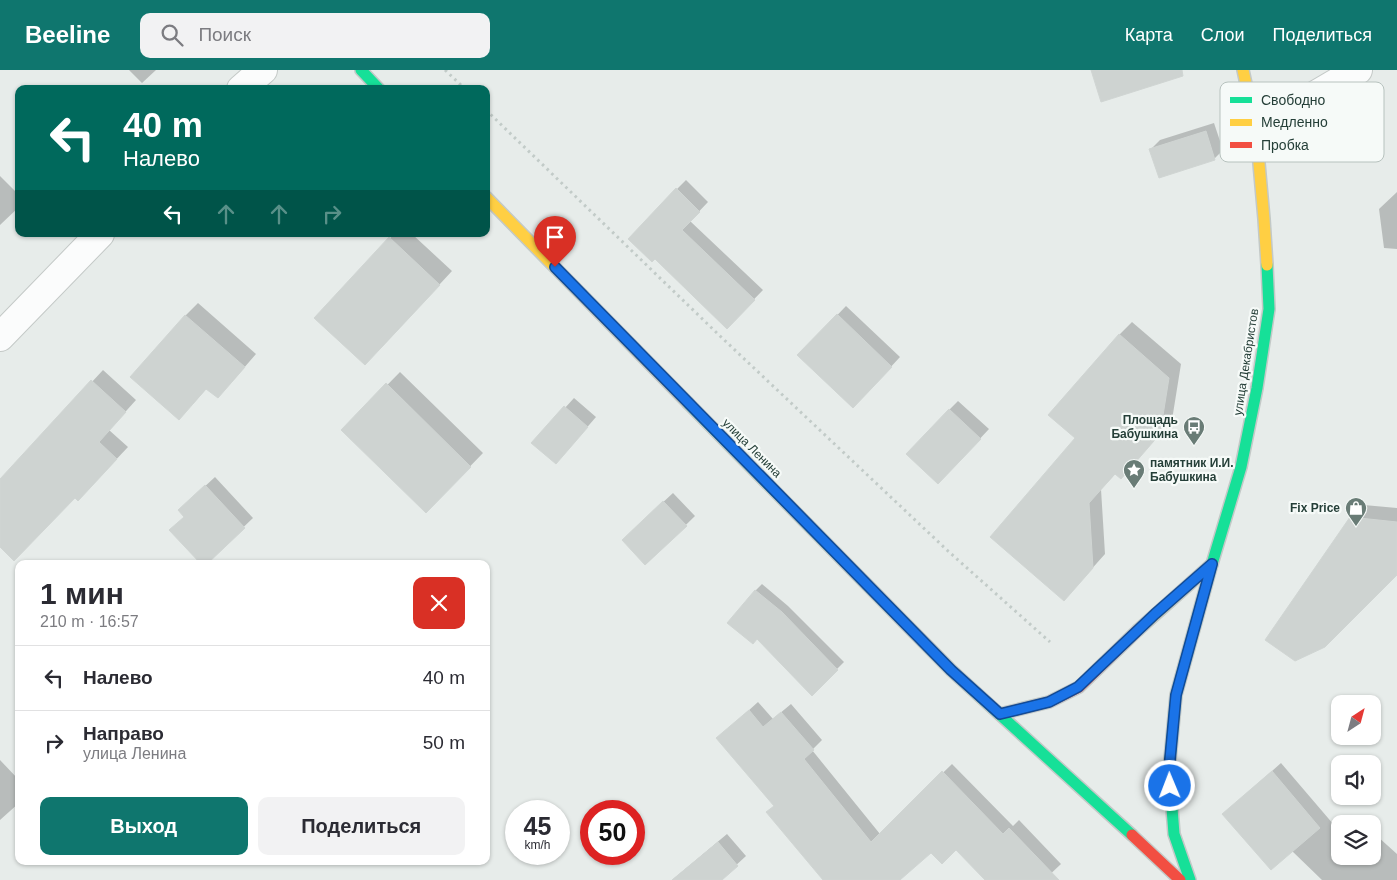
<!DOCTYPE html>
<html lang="ru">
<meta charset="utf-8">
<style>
body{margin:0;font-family:Arial,sans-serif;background:#f2f2f3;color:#2b2b33;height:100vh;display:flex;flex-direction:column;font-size:19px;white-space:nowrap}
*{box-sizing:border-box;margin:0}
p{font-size:16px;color:#7c7c81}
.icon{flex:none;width:28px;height:28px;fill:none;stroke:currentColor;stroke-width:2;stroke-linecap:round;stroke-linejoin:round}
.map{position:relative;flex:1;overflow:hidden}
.side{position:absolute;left:15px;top:490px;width:475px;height:305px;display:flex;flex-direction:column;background:#fff;border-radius:10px;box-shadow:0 1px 4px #0004}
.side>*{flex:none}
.hud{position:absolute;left:15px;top:15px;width:475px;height:152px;border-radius:10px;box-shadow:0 1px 4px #0004;background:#00695c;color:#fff;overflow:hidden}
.needle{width:32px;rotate:36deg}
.tools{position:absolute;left:1331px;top:625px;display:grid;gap:10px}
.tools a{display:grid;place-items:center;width:50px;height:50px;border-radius:10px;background:#fff;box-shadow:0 1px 4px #0004;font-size:25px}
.speed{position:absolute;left:505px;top:730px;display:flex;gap:10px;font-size:25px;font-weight:700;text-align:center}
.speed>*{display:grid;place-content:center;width:65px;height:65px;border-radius:50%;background:#fff;box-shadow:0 1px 4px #0004;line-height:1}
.speed small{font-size:12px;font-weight:400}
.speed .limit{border:8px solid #d22;background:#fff;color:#111}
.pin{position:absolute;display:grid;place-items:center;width:42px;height:42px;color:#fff;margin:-51px -21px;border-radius:50% 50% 50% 0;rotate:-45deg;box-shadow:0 0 5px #0007}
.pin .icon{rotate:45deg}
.me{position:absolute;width:55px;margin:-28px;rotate:359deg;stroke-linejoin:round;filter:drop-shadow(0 0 4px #0008)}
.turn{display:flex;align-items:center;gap:18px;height:105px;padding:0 25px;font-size:22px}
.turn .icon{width:65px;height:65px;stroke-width:2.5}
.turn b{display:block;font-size:35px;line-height:42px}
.lanes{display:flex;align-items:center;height:48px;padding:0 25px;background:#0003;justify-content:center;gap:25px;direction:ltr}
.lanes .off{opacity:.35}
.round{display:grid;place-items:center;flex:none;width:52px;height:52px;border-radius:10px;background:#f2f2f3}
.overview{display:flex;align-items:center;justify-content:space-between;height:85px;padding:0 25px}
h1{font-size:30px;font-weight:800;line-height:38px}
.cta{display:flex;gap:10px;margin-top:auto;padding:10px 25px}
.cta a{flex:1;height:58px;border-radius:10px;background:#0f766e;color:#fff;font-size:20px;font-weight:800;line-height:58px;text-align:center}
.cta a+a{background:#f2f2f3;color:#2b2b33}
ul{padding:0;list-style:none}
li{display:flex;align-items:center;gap:15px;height:65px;padding:0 25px;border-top:1px solid #e1e1e2}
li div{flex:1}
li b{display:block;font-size:19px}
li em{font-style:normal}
header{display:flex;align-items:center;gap:30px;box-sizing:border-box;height:70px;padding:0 25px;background:#0f766e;color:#fff}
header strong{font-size:24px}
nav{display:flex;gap:28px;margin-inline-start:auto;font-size:18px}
.search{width:350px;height:45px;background:#f2f2f3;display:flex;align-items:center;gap:12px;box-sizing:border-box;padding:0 18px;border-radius:10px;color:#7c7c81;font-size:19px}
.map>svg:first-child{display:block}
</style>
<header>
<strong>Beeline</strong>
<div class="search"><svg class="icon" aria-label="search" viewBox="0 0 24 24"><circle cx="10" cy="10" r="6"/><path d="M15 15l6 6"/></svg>Поиск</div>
<nav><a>Карта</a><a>Слои</a><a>Поделиться</a></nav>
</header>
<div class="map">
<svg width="1397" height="810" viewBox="0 0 1397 810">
<rect width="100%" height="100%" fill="#e7ecea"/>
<!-- shadow -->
<path fill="#0003" d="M129,0H156L142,13Z
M1214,53L1223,80L1214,89L1151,79L1160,70Z
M0,106L19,125V137L0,155Z
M686,110L708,132L690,151L763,220L727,257L655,188L677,119Z
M1397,122V179L1384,178L1379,139Z
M291,164H299L295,167Z
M394,164H412L452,201L378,281L316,248Z
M198,233L256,284L230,314L207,318L191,336L185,246Z
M846,236L900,287L862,328L799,285Z
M1132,252L1181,294L1172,350L1121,407L1116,403L1101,419L1105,484L1064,530L1076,368L1050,345L1120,264Z
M103,300L136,330L109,360L128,377L78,430L75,427L0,476V411Z
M400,302L483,383L426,442L343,360Z
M574,328L596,347L564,384L533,373Z
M958,331L989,359L947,404L949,340Z
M215,407L253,448L205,494L186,446L189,431Z
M673,423L695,446L646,494L632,461Z
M1364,435L1397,438V504L1351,448Z
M762,514L788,536L844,592L812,624L755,521Z
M758,632L773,649L791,634L822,670L812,680L880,764L952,694L1013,756L1019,750L1061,794L1044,810H987L956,779L931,781L898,810H824L775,735L718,668Z
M0,690L19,710V733L0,750Z
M1281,693L1340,762V786H1372V770L1377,766L1397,784V810H1322L1292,781L1223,744Z
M727,764L746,786L720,810H672Z"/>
<!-- building -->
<path fill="#ced3d1" stroke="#d0d5d3" d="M1091,0H1182L1183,6L1101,32Z
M1206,61L1215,90L1159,108L1149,79Z
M676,118L700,142L682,160L755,230L727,259L655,189L652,192L628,169Z
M389,167L440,215L365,295L314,248Z
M837,244L892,297L853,338L797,285Z
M185,245L245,297L218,328L206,319L179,350L130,307Z
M1119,264L1169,308L1160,364L1121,409L1115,404L1089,433L1093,498L1064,531L990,467L1075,368L1048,345Z
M91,310L126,342L99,372L117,389L78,431L75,428L14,491L0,477V409Z
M386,313L471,397L426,443L341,360Z
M564,336L588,357L556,394L531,373Z
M949,339L981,369L938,414L906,384Z
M205,415L245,458L207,494H201L169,460L184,447L178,440Z
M663,431L687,456L645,495L622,470Z
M1350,447L1397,452V505L1325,577L1295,591L1265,570Z
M755,520L782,542L838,600L812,626L757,569L753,574L727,553Z
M749,640L763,657L781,642L814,680L804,689L871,772L942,701L1003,764L1009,758L1059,810H985L956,780L942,794L931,783L900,810H823L766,742L774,736L716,668Z
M1272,701L1320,758L1271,800L1222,744Z
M718,772L738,796L722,810H672Z"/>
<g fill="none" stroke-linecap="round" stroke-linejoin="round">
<!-- street casing -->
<g stroke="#c4c9c7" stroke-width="30">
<path id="street" d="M241,19L263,0
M1256,60L1358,0
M0,267L100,164"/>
</g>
<!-- fast casing -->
<g stroke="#c3c9c7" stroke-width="14">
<path id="fast" d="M361,0L379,19
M688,333L951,600L1132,765
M1190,810L1174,764L1169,700L1176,625L1212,494L1241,397L1257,318L1269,239L1267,195"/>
</g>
<!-- slow casing -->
<g stroke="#c3c9c7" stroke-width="14">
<path id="slow" d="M1243,0L1256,60L1264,149L1267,195
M486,127L688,333
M1138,560L1212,494"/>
</g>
<!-- jam casing -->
<g stroke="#c3c9c7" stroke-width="14">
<path id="jam" d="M1000,644L1049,632L1079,617L1138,560
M1132,765L1180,810"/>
</g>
<!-- path -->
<path stroke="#c2cbc8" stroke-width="3" stroke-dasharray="2.5 4" stroke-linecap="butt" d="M445,0L465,19
M486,40L720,266L948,481L1050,572"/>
<!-- street -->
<use href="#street" stroke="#fbfcfc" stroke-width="28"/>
<!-- fast -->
<use href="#fast" stroke="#16e098" stroke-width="11"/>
<!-- slow -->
<use href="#slow" stroke="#ffcf43" stroke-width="11"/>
<!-- jam -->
<use href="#jam" stroke="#f24e42" stroke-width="11"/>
</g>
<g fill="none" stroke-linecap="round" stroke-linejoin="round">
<!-- route casing -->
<g stroke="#114b97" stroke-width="12">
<path id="route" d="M555,197L951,600L1000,644L1049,632L1078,617L1155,544L1212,494L1176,625L1169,700L1170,716"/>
</g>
<!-- route -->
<use href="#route" stroke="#1a73e8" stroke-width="9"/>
</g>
<!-- icons -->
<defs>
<g id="bus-pin" transform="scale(1.125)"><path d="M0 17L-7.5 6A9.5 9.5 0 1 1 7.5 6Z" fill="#697c76" stroke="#f6faf8"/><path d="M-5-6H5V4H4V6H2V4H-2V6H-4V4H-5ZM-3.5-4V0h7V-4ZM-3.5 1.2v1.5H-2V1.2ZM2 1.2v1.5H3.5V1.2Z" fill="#fff"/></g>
<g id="sight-pin" transform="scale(1.125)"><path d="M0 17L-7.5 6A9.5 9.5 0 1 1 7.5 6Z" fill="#697c76" stroke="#f6faf8"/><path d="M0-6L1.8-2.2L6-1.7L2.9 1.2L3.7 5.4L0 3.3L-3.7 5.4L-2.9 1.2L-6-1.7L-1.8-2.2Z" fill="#fff"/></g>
<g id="shop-pin" transform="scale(1.125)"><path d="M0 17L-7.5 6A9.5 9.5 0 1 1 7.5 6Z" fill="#697c76" stroke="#f6faf8"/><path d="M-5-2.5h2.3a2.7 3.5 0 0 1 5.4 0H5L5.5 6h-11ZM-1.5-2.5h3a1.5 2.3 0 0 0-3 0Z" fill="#fff"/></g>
</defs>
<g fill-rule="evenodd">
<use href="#bus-pin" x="1194" y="357"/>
<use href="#sight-pin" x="1134" y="400"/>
<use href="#shop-pin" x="1356" y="438"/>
</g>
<g text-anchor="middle" stroke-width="4.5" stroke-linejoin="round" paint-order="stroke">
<!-- street labels -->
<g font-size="12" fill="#253f38" stroke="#f6faf8">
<text transform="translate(1246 292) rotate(-81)" y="4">улица Декабристов</text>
<text transform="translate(752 378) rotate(45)" y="4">улица Ленина</text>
</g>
<!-- poi labels -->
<g font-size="12" font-weight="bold" fill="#253f38" stroke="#f6faf8" text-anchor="end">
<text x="1178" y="354">Площадь<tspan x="1178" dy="14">Бабушкина</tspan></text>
<text x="1150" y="397" text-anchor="start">памятник И.И.<tspan x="1150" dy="14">Бабушкина</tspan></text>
<text x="1340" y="442">Fix Price</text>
</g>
</g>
<!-- legend -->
<rect x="1220" y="12" width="164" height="80" rx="8" fill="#f6faf8" stroke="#b7c2be" stroke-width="1"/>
<rect x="1230" y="27" width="22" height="6" fill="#16e098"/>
<rect x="1230" y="49" width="22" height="7" fill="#ffcf43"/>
<rect x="1230" y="72" width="22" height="6" fill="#f24e42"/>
<g font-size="14" fill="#253f38">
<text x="1261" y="35">Свободно</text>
<text x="1261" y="57">Медленно</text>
<text x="1261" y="80">Пробка</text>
</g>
</svg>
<div class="tools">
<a><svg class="needle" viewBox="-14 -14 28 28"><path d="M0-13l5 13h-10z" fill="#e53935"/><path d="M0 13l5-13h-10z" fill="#7c7c81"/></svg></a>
<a><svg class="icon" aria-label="sound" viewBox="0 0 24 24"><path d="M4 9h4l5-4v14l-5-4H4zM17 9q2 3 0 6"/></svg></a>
<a><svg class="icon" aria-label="layers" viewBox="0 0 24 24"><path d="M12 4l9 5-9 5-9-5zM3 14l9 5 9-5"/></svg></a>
</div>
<div class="speed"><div>45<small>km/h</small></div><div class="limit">50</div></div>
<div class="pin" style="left:555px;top:197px;background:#d93025"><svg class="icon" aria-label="arrive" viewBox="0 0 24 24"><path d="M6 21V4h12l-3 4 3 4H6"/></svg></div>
<svg class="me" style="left:1170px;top:716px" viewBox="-20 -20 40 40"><circle r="17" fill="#1a73e8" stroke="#fff" stroke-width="3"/><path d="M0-11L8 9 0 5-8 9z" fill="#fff"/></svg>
<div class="hud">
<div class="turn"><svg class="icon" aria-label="left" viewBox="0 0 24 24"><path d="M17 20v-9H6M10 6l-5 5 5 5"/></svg><div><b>40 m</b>Налево</div></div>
<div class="lanes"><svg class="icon" aria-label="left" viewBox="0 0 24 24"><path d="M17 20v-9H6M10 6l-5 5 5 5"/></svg><svg class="icon off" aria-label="ahead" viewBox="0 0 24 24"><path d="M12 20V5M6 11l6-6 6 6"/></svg><svg class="icon off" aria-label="ahead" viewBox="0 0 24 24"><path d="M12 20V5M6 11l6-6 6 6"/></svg><svg class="icon off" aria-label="right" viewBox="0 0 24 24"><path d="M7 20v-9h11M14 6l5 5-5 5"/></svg></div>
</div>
<section class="side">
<div class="overview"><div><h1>1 мин</h1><p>210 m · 16:57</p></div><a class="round" style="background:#d93025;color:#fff"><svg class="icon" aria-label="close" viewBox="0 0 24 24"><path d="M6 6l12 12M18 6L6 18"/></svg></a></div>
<ul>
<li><svg class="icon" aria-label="left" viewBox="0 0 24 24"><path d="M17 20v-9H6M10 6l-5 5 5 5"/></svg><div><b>Налево</b></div><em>40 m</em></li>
<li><svg class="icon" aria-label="right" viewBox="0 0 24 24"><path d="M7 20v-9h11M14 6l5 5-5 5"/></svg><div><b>Направо</b><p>улица Ленина</p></div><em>50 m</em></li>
</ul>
<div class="cta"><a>Выход</a><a>Поделиться</a></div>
</section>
</div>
